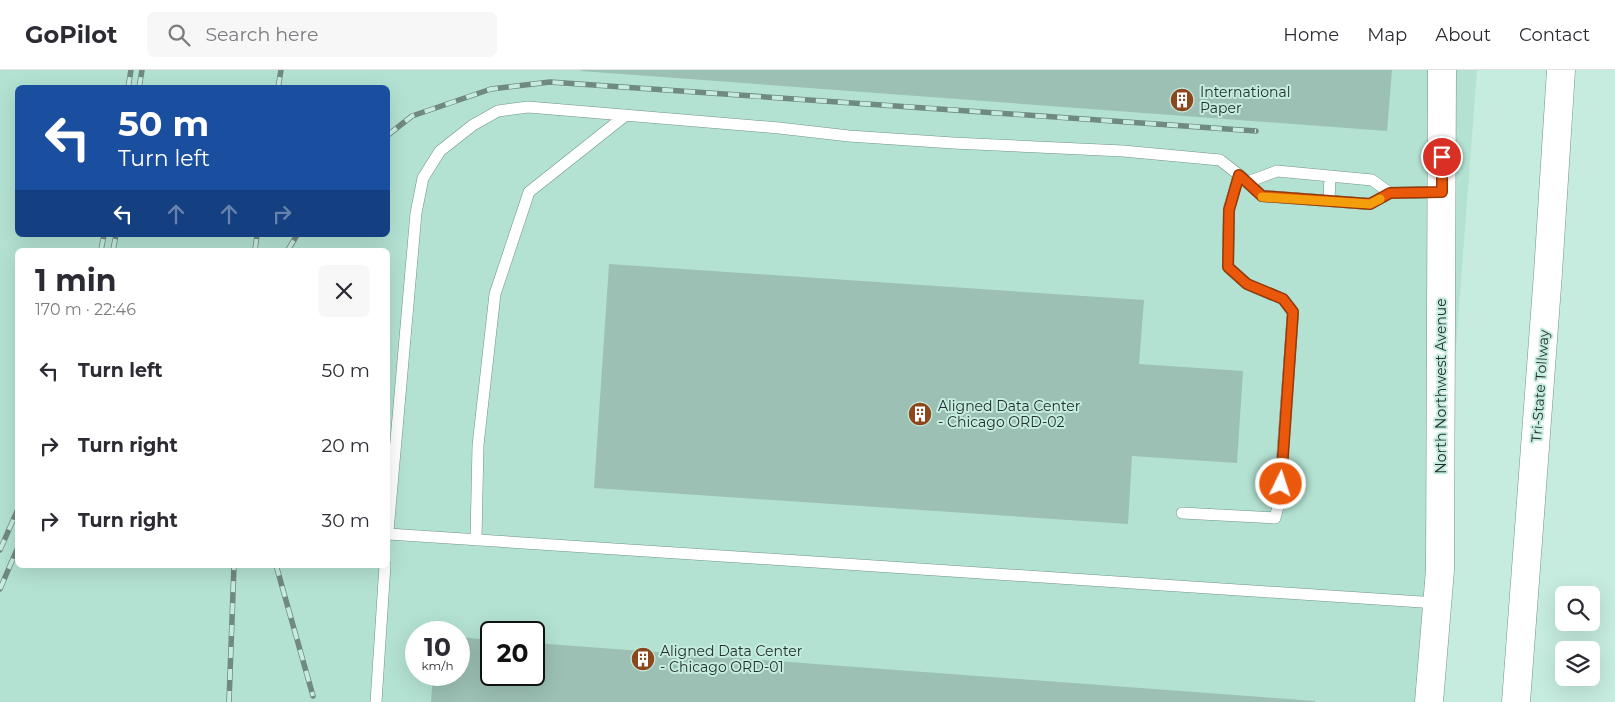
<!DOCTYPE html>
<meta charset="utf-8">
<style>
body{margin:0;font-family:Montserrat,sans-serif;background:#f7f7f7;color:#2b2b33;height:100vh;display:flex;flex-direction:column;font-size:19px;white-space:nowrap}
*{box-sizing:border-box;margin:0}
p{font-size:16px;color:#7c7c81}
.icon{flex:none;width:28px;height:28px;fill:none;stroke:currentColor;stroke-width:2;stroke-linecap:round;stroke-linejoin:round}
.map{position:relative;flex:1;overflow:hidden}
.details{position:absolute;left:15px;top:178px;width:375px;height:320px;display:flex;flex-direction:column;background:#fff;border-radius:8px;box-shadow:0 5px 20px #0002}
.details>*{flex:none}
.top-card{position:absolute;left:15px;top:15px;width:375px;height:152px;border-radius:8px;box-shadow:0 5px 20px #0002;background:#1a4fa0;color:#fff;overflow:hidden}
.buttons{position:absolute;left:1555px;top:516px;display:grid;gap:10px}
.buttons a{display:grid;place-items:center;width:45px;height:45px;border-radius:8px;background:#fff;box-shadow:0 5px 20px #0002;font-size:25px}
.speed{position:absolute;left:405px;top:551px;display:flex;gap:10px;font-size:25px;font-weight:700;text-align:center}
.speed>*{display:grid;place-content:center;width:65px;height:65px;border-radius:50%;background:#fff;box-shadow:0 5px 20px #0002;line-height:1}
.speed small{font-size:12px;font-weight:400}
.speed .limit{border:2px solid #111;border-radius:8px;background:#fff;color:#111}
.pin{position:absolute;display:grid;place-items:center;width:42px;height:42px;color:#fff;margin:-21px;border:2px solid #fff;border-radius:50%;box-shadow:0 1px 5px #0007}
.me{position:absolute;width:55px;margin:-28px;rotate:4deg;stroke-linejoin:round;filter:drop-shadow(0 0 4px #0008)}
.turn{display:flex;align-items:center;gap:18px;height:105px;padding:0 20px;font-size:22px}
.turn .icon{width:65px;height:65px;stroke-width:2.5}
.turn b{display:block;font-size:35px;line-height:42px}
.lanes{display:flex;align-items:center;height:48px;padding:0 20px;background:#0003;justify-content:center;gap:25px;direction:ltr}
.lanes .off{opacity:.35}
.round{display:grid;place-items:center;flex:none;width:52px;height:52px;border-radius:8px;background:#f7f7f7}
.overview{display:flex;align-items:center;justify-content:space-between;height:85px;padding:0 20px}
h1{font-size:30px;font-weight:700;line-height:38px}
ul{padding:0;list-style:none}
li{display:flex;align-items:center;gap:15px;height:75px;padding:0 20px}
li div{flex:1}
li b{display:block;font-size:19px}
li em{font-style:normal}
header{display:flex;align-items:center;gap:30px;box-sizing:border-box;height:70px;padding:0 25px;background:#fff;border-bottom:1px solid #e1e1e2}
header strong{font-size:24px}
nav{display:flex;gap:28px;margin-inline-start:auto;font-size:18px}
.search{width:350px;height:45px;background:#f7f7f7;display:flex;align-items:center;gap:12px;box-sizing:border-box;padding:0 18px;border-radius:8px;color:#7c7c81;font-size:19px}
.map>svg:first-child{display:block}
</style>
<header>
<strong>GoPilot</strong>
<div class="search"><svg class="icon" aria-label="search" viewBox="0 0 24 24"><circle cx="10" cy="10" r="6"/><path d="M15 15l6 6"/></svg>Search here</div>
<nav><a>Home</a><a>Map</a><a>About</a><a>Contact</a></nav>
</header>
<div class="map">
<svg width="1615" height="632" viewBox="0 0 1615 632">
<rect width="100%" height="100%" fill="#c6ecdf"/>
<!-- built -->
<path fill="#b3e2d2" fill-rule="evenodd" d="M0,0H1477L1429,632H0ZM18,18H388V165H18ZM18,180H388V495H18ZM416,562H459V605H416ZM491,562H534V605H491Z"/>
<!-- building -->
<path fill="#9cc0b4" d="M581,0H1392L1387,61L581,1Z
M609,194L1144,230L1139,294L1243,301L1237,393L1132,386L1128,454L594,418Z
M459,567L491,570V605H534V573L1315,631V632H431L433,605H459Z"/>
<g fill="none" stroke-linecap="round" stroke-linejoin="round">
<!-- lane casing -->
<g stroke="#719489" stroke-width="12">
<path id="lane" d="M1248,112L1277,101L1372,110L1390,123
M1329,131L1330,106
M1182,443L1275,448L1279,433L1293,242L1283,229L1247,214L1228,197L1229,139L1239,105
M388,461L416,143L423,108L440,81L473,55L498,41L528,37L779,58L849,66L953,73L1123,81L1220,90L1248,112L1262,126L1370,134L1390,123L1442,122
M388,464L1437,533
M476,470L478,375L495,224L529,122L626,45
M376,632L385,495"/>
</g>
<!-- secondary casing -->
<g stroke="#719489" stroke-width="29">
<path id="secondary" d="M1429,632L1440,500L1442,0"/>
</g>
<!-- highway casing -->
<g stroke="#719489" stroke-width="29">
<path id="highway" d="M1516,632L1548,203L1561,0"/>
</g>
<!-- lane -->
<use href="#lane" stroke="#fff" stroke-width="11"/>
<!-- secondary -->
<use href="#secondary" stroke="#fff" stroke-width="28"/>
<!-- highway -->
<use href="#highway" stroke="#fff" stroke-width="28"/>
<!-- rail casing -->
<g stroke="#708981" stroke-width="5.5">
<path id="rail" d="M128,18L131,0
M139,18L142,0
M278,18L281,0
M388,65L412,46L491,19L550,12L1256,61
M101,180L104,165
M113,180L116,165
M255,180L257,165
M288,180L297,165
M0,480L18,439
M276,495L313,626
M0,519L18,477
M229,632L234,495"/>
</g>
<!-- rail -->
<use href="#rail" stroke="#c6ecdf" stroke-width="4" stroke-dasharray="11" stroke-linecap="butt"/>
</g>
<g fill="none" stroke-linecap="round" stroke-linejoin="round">
<!-- route casing -->
<g stroke="#983908" stroke-width="12">
<path id="route" d="M1281,414L1293,242L1283,229L1247,214L1228,197L1229,140L1239,105L1262,126L1370,134L1390,123L1442,122V87"/>
</g>
<!-- route -->
<use href="#route" stroke="#ea580c" stroke-width="9"/>
<!-- slow -->
<path stroke="#f59e0b" stroke-width="9" d="M1262,127L1370,134L1380,129"/>
</g>
<!-- icons -->
<defs>
<g id="building-disc" transform="scale(1.25)"><circle r="9.5" fill="#8c471c" stroke="#c6ecdf"/><path d="M-4-6H4V6H1V3H-1V6H-4ZM-2.5-4.3h1.7v1.8h-1.7ZM.8-4.3h1.7v1.8H.8ZM-2.5-1h1.7V.8h-1.7ZM.8-1h1.7V.8H.8Z" fill="#fff"/></g>
</defs>
<g fill-rule="evenodd">
<use href="#building-disc" x="1182" y="30"/>
<use href="#building-disc" x="920" y="344"/>
<use href="#building-disc" x="643" y="589"/>
</g>
<g text-anchor="middle" stroke-width="4" stroke-linejoin="round" paint-order="stroke">
<!-- poi labels -->
<g font-size="14" fill="#22302c" stroke="#c6ecdf" text-anchor="start">
<text x="1200" y="27">International<tspan x="1200" dy="16">Paper</tspan></text>
<text x="938" y="341">Aligned Data Center<tspan x="938" dy="16">- Chicago ORD-02</tspan></text>
<text x="660" y="586">Aligned Data Center<tspan x="660" dy="16">- Chicago ORD-01</tspan></text>
</g>
<!-- street labels -->
<g font-size="14" fill="#22302c" stroke="#c6ecdf">
<text transform="translate(1441 316) rotate(-90)" y="5">North Northwest Avenue</text>
<text transform="translate(1540 316) rotate(-86)" y="5">Tri-State Tollway</text>
</g>
</g>
</svg>
<div class="buttons">
<a><svg class="icon" aria-label="search" viewBox="0 0 24 24"><circle cx="10" cy="10" r="6"/><path d="M15 15l6 6"/></svg></a>
<a><svg class="icon" aria-label="layers" viewBox="0 0 24 24"><path d="M12 4l9 5-9 5-9-5zM3 14l9 5 9-5"/></svg></a>
</div>
<div class="speed"><div>10<small>km/h</small></div><div class="limit">20</div></div>
<div class="pin" style="left:1442px;top:87px;background:#d93025"><svg class="icon" aria-label="arrive" viewBox="0 0 24 24"><path d="M6 21V4h12l-3 4 3 4H6"/></svg></div>
<svg class="me" style="left:1281px;top:414px" viewBox="-20 -20 40 40"><circle r="17" fill="#ea580c" stroke="#fff" stroke-width="3"/><path d="M0-11L8 9 0 5-8 9z" fill="#fff"/></svg>
<div class="top-card">
<div class="turn"><svg class="icon" aria-label="left" viewBox="0 0 24 24"><path d="M17 20v-9H6M10 6l-5 5 5 5"/></svg><div><b>50 m</b>Turn left</div></div>
<div class="lanes"><svg class="icon" aria-label="left" viewBox="0 0 24 24"><path d="M17 20v-9H6M10 6l-5 5 5 5"/></svg><svg class="icon off" aria-label="ahead" viewBox="0 0 24 24"><path d="M12 20V5M6 11l6-6 6 6"/></svg><svg class="icon off" aria-label="ahead" viewBox="0 0 24 24"><path d="M12 20V5M6 11l6-6 6 6"/></svg><svg class="icon off" aria-label="right" viewBox="0 0 24 24"><path d="M7 20v-9h11M14 6l5 5-5 5"/></svg></div>
</div>
<section class="details">
<div class="overview"><div><h1>1 min</h1><p>170 m · 22:46</p></div><a class="round"><svg class="icon" aria-label="close" viewBox="0 0 24 24"><path d="M6 6l12 12M18 6L6 18"/></svg></a></div>
<ul>
<li><svg class="icon" aria-label="left" viewBox="0 0 24 24"><path d="M17 20v-9H6M10 6l-5 5 5 5"/></svg><div><b>Turn left</b></div><em>50 m</em></li>
<li><svg class="icon" aria-label="right" viewBox="0 0 24 24"><path d="M7 20v-9h11M14 6l5 5-5 5"/></svg><div><b>Turn right</b></div><em>20 m</em></li>
<li><svg class="icon" aria-label="right" viewBox="0 0 24 24"><path d="M7 20v-9h11M14 6l5 5-5 5"/></svg><div><b>Turn right</b></div><em>30 m</em></li>
</ul>
</section>
</div>
